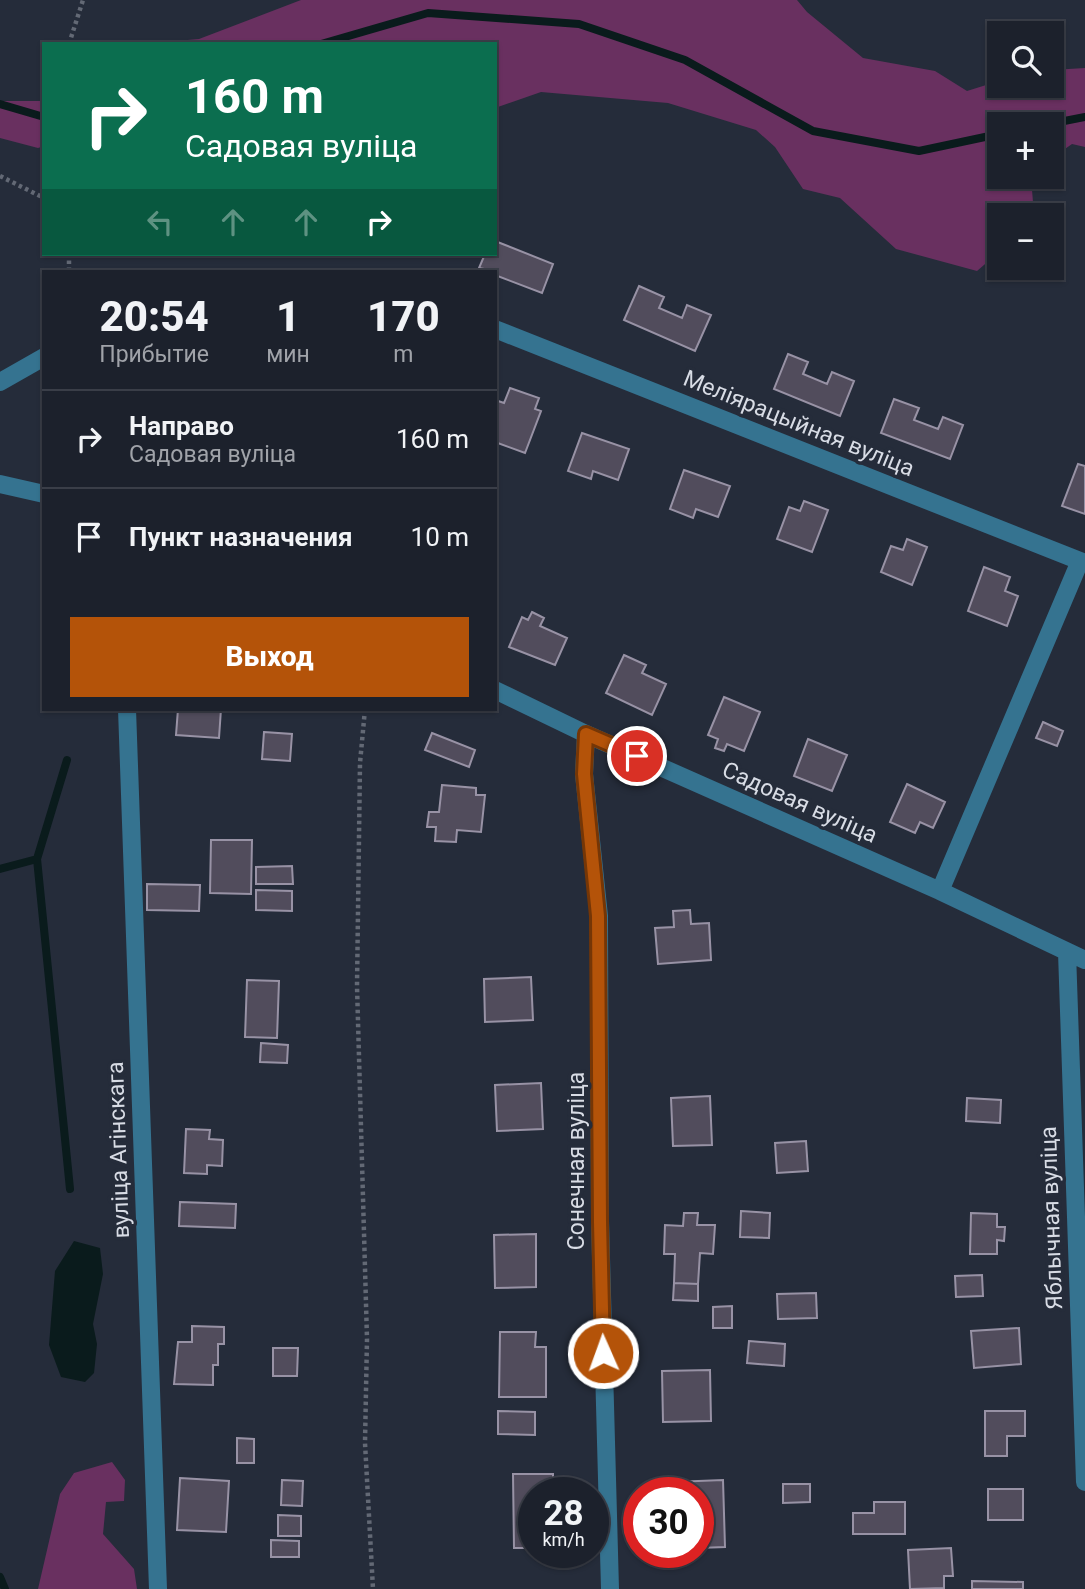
<!DOCTYPE html>
<html lang="ru">
<meta charset="utf-8">
<style>
body{margin:0;font-family:Roboto,sans-serif;background:#252934;color:#f1f3f6;height:100vh;display:flex;flex-direction:column;font-size:26px;white-space:nowrap}
*{box-sizing:border-box;margin:0}
p{font-size:23px;color:#a0a3a9}
.icon{flex:none;width:38px;height:38px;fill:none;stroke:currentColor;stroke-width:2;stroke-linecap:round;stroke-linejoin:round}
.map{position:relative;flex:1;overflow:hidden}
.side{position:absolute;left:42px;top:270px;width:455px;height:441px;display:flex;flex-direction:column;background:#1c212c;border-radius:0px;box-shadow:0 2px 5px #0004,0 0 0 2px #3a3e48}
.side>*{flex:none}
.top-card{position:absolute;left:42px;top:42px;width:455px;height:214px;border-radius:0px;box-shadow:0 2px 5px #0004,0 0 0 2px #3a3e48;background:#0b6e4f;color:#fff;overflow:hidden}
.buttons{position:absolute;left:987px;top:21px;display:grid;gap:14px}
.buttons a{display:grid;place-items:center;width:77px;height:77px;border-radius:0px;background:#1c212c;box-shadow:0 2px 5px #0004,0 0 0 2px #3a3e48;font-size:35px}
.speed{position:absolute;left:518px;top:1477px;display:flex;gap:14px;font-size:35px;font-weight:700;text-align:center}
.speed>*{display:grid;place-content:center;width:91px;height:91px;border-radius:50%;background:#1c212c;box-shadow:0 2px 5px #0004,0 0 0 2px #3a3e48;line-height:1}
.speed small{font-size:18px;font-weight:400}
.speed .limit{border:10px solid #d22;background:#fff;color:#111}
.pin{position:absolute;display:grid;place-items:center;width:60px;height:60px;color:#fff;margin:-30px;border:4px solid #fff;border-radius:50%;box-shadow:0 2px 7px #0007}
.me{position:absolute;width:77px;margin:-38px;rotate:358deg;stroke-linejoin:round;filter:drop-shadow(0 0 5px #0008)}
.turn{display:flex;align-items:center;gap:24px;height:147px;padding:0 28px;font-size:32px}
.turn .icon{width:91px;height:91px;stroke-width:2.5}
.turn b{display:block;font-size:49px;line-height:60px}
.lanes{display:flex;align-items:center;height:66px;padding:0 28px;background:#0003;justify-content:center;gap:35px;direction:ltr}
.lanes .off{opacity:.35}
.eta{display:flex;justify-content:space-evenly;align-items:center;height:119px;text-align:center}
.eta b{font-size:42px;font-weight:800;line-height:49px}
.button{display:flex;gap:14px;margin-top:auto;padding:14px 28px}
.button a{flex:1;height:80px;border-radius:0px;background:#b45309;color:#fff;font-size:28px;font-weight:800;line-height:80px;text-align:center}
ul{padding:0;list-style:none}
li{display:flex;align-items:center;gap:21px;height:98px;padding:0 28px;border-top:2px solid #3a3e48}
li div{flex:1}
li b{display:block;font-size:26px}
li em{font-style:normal}
.map>svg:first-child{display:block}
</style>
<div class="map">
<svg width="1085" height="1589" viewBox="0 0 1085 1589">
<rect width="100%" height="100%" fill="#252c3a"/>
<!-- green -->
<path fill="#693060" d="M301,0H797L807,12L863,58L935,71L967,91L999,81V86H1052V70L1085,68V147L1072,144L1052,158V124H999V177H1031L1034,215H999V252L977,271L896,249L840,198L803,189L775,147L756,130L668,103L541,92L495,108V44H141L199,39Z
M0,101H44V146L38,148L0,138Z
M112,1462L125,1480L124,1501L106,1502L103,1534L134,1569L137,1589H38L60,1494L74,1473Z"/>
<!-- water -->
<path fill="#0a1b1c" d="M74,1241L100,1248L103,1274L93,1324L97,1344L94,1373L85,1382L61,1377L49,1345L55,1271Z"/>
<g fill="none" stroke-linecap="round" stroke-linejoin="round">
<!-- stream -->
<path stroke="#0a1b1c" stroke-width="8" d="M321,44L428,13L579,24L685,60L813,131L919,151L999,134
M0,104L44,117
M1049,124L1085,117
M67,760L37,859L70,1189
M0,869L37,859
M0,1577L5,1589"/>
</g>
<!-- building -->
<path fill="#514c5c" stroke="#9892a5" stroke-width="2" d="M495,241L553,264L542,293L495,275V271L479,268L485,254H495Z
M639,286L664,297L659,308L682,318L687,305L711,315L695,351L624,320Z
M788,354L808,362L803,374L827,384L832,372L854,381L840,416L774,389Z
M510,388L539,398L535,409L541,411L525,453L495,442V400L504,403Z
M894,399L919,408L914,420L938,429L943,417L963,425L950,459L881,433Z
M582,433L629,449L618,480L593,471L591,479L568,471Z
M1078,464L1085,466V514L1062,506Z
M684,470L730,486L718,517L696,509L693,518L670,509Z
M804,501L828,510L812,552L777,539L789,507L800,511Z
M907,539L927,547L912,585L881,572L891,546L903,550Z
M984,567L1010,577L1005,591L1018,596L1007,626L968,611Z
M532,612L544,618L540,626L567,638L555,665L509,647L522,617L528,620Z
M624,655L646,665L642,673L666,684L652,715L606,693Z
M724,697L760,712L744,751L727,744L724,751L715,748L718,739L708,735Z
M178,709H221L219,738L176,735Z
M1043,722L1063,731L1057,746L1036,738Z
M264,732L292,734L290,761L262,759Z
M432,733L475,750L469,767L425,750Z
M808,739L847,755L832,791L794,776Z
M907,784L945,802L933,828L920,822L915,833L890,822Z
M442,785L476,788V795H485L481,832L457,830L456,842L435,841L436,827H427L429,812H439Z
M211,840H252L251,894L210,893Z
M292,866L293,884H256V867Z
M147,884L200,885L199,911L147,910Z
M256,890L292,891V911L256,910Z
M690,910L691,924L709,923L711,960L658,964L655,928L674,927L673,911Z
M531,977L533,1020L485,1022L484,979Z
M247,980L279,981L277,1038L245,1037Z
M261,1043L288,1045L287,1063L260,1062Z
M541,1083L543,1129L497,1131L495,1085Z
M710,1096L712,1145L673,1146L671,1098Z
M967,1098L1001,1100L1000,1123L966,1121Z
M186,1129L210,1130L209,1139L223,1140L222,1166L207,1165V1174L184,1173Z
M806,1141L808,1171L777,1173L775,1143Z
M180,1202L236,1204L235,1228L179,1226Z
M741,1211L770,1213L769,1238L740,1237Z
M684,1213H698L697,1225H715L713,1254L700,1253L698,1284L674,1283L675,1254H664L665,1225L683,1226Z
M971,1213L997,1214V1227H1005L1004,1241L997,1240V1254H970Z
M536,1234V1287L495,1288L494,1235Z
M982,1275L983,1296L956,1297L955,1276Z
M674,1283L698,1284V1301L673,1300Z
M816,1293L817,1318L778,1319L777,1294Z
M732,1306V1328H713V1307Z
M192,1326L224,1327V1344H218V1365H213V1385L174,1384L178,1342H192Z
M1019,1328L1021,1364L974,1368L971,1331Z
M500,1332H536L535,1347H546V1397H499Z
M749,1341L785,1344L784,1366L747,1363Z
M273,1348H298L297,1376H273Z
M710,1370L711,1421L663,1422L662,1371Z
M498,1411L535,1412V1435L498,1434Z
M985,1411H1025V1436H1007V1456H985Z
M237,1438L254,1439V1463H237Z
M513,1474H553V1493H534V1548H514Z
M180,1478L229,1481L226,1532L177,1530Z
M282,1480L303,1481L302,1506L281,1505Z
M723,1480L725,1547L698,1548V1493H673V1482Z
M783,1484H810V1502L783,1503Z
M988,1489H1023V1520H988Z
M874,1502H905V1534H853V1513H874Z
M278,1515L301,1516V1536H278Z
M271,1540L299,1541V1557H271Z
M951,1548L953,1576H944V1588L910,1589L908,1550Z
M972,1581L1023,1582V1589H972Z"/>
<g fill="none" stroke-linecap="round" stroke-linejoin="round">
<!-- path -->
<path stroke="#636975" stroke-width="4.5" stroke-dasharray="3.5 3.5" stroke-linecap="butt" d="M69,44L83,0
M0,176L44,198
M69,271V254
M365,709L360,763L357,986L367,1339L365,1443L373,1589"/>
<!-- minor -->
<path stroke="#357390" stroke-width="18" d="M495,329L1085,563
M0,382L44,357
M0,484L44,494
M495,690L586,734L940,891L1085,960
M127,709L158,1589
M586,734L584,774L599,916L600,1221L610,1589
M940,891L1080,561
M1067,952L1085,1482"/>
</g>
<g fill="none" stroke-linecap="round" stroke-linejoin="round">
<!-- route casing -->
<g stroke="#753606" stroke-width="18">
<path id="route" d="M603,1353L600,1222L598,916L584,774L586,734L637,756"/>
</g>
<!-- route -->
<use href="#route" stroke="#b45309" stroke-width="12"/>
</g>
<g text-anchor="middle" stroke-width="7" stroke-linejoin="round" paint-order="stroke">
<!-- street labels -->
<g font-size="23" fill="#d8dce5" stroke="#252c3a">
<text transform="translate(799 423) rotate(22)" y="8">Меліярацыйная вуліца</text>
<text transform="translate(800 802) rotate(24)" y="8">Садовая вуліца</text>
<text transform="translate(118 1150) rotate(-92)" y="8">вуліца Агінскага</text>
<text transform="translate(576 1161) rotate(-90)" y="8">Сонечная вуліца</text>
<text transform="translate(1051 1218) rotate(-92)" y="8">Яблычная вуліца</text>
</g>
</g>
</svg>
<div class="buttons">
<a><svg class="icon" aria-label="search" viewBox="0 0 24 24"><circle cx="10" cy="10" r="6"/><path d="M15 15l6 6"/></svg></a>
<a>+</a>
<a>−</a>
</div>
<div class="speed"><div>28<small>km/h</small></div><div class="limit">30</div></div>
<div class="pin" style="left:637px;top:756px;background:#d93025"><svg class="icon" aria-label="arrive" viewBox="0 0 24 24"><path d="M6 21V4h12l-3 4 3 4H6"/></svg></div>
<svg class="me" style="left:603px;top:1353px" viewBox="-20 -20 40 40"><circle r="17" fill="#b45309" stroke="#fff" stroke-width="3"/><path d="M0-11L8 9 0 5-8 9z" fill="#fff"/></svg>
<div class="top-card">
<div class="turn"><svg class="icon" aria-label="right" viewBox="0 0 24 24"><path d="M7 20v-9h11M14 6l5 5-5 5"/></svg><div><b>160 m</b>Садовая вуліца</div></div>
<div class="lanes"><svg class="icon off" aria-label="left" viewBox="0 0 24 24"><path d="M17 20v-9H6M10 6l-5 5 5 5"/></svg><svg class="icon off" aria-label="ahead" viewBox="0 0 24 24"><path d="M12 20V5M6 11l6-6 6 6"/></svg><svg class="icon off" aria-label="ahead" viewBox="0 0 24 24"><path d="M12 20V5M6 11l6-6 6 6"/></svg><svg class="icon" aria-label="right" viewBox="0 0 24 24"><path d="M7 20v-9h11M14 6l5 5-5 5"/></svg></div>
</div>
<section class="side">
<div class="eta">
<div><b>20:54</b><p>Прибытие</p></div>
<div><b>1</b><p>мин</p></div>
<div><b>170</b><p>m</p></div>
</div>
<ul>
<li><svg class="icon" aria-label="right" viewBox="0 0 24 24"><path d="M7 20v-9h11M14 6l5 5-5 5"/></svg><div><b>Направо</b><p>Садовая вуліца</p></div><em>160 m</em></li>
<li><svg class="icon" aria-label="arrive" viewBox="0 0 24 24"><path d="M6 21V4h12l-3 4 3 4H6"/></svg><div><b>Пункт назначения</b></div><em>10 m</em></li>
</ul>
<div class="button"><a>Выход</a></div>
</section>
</div>
